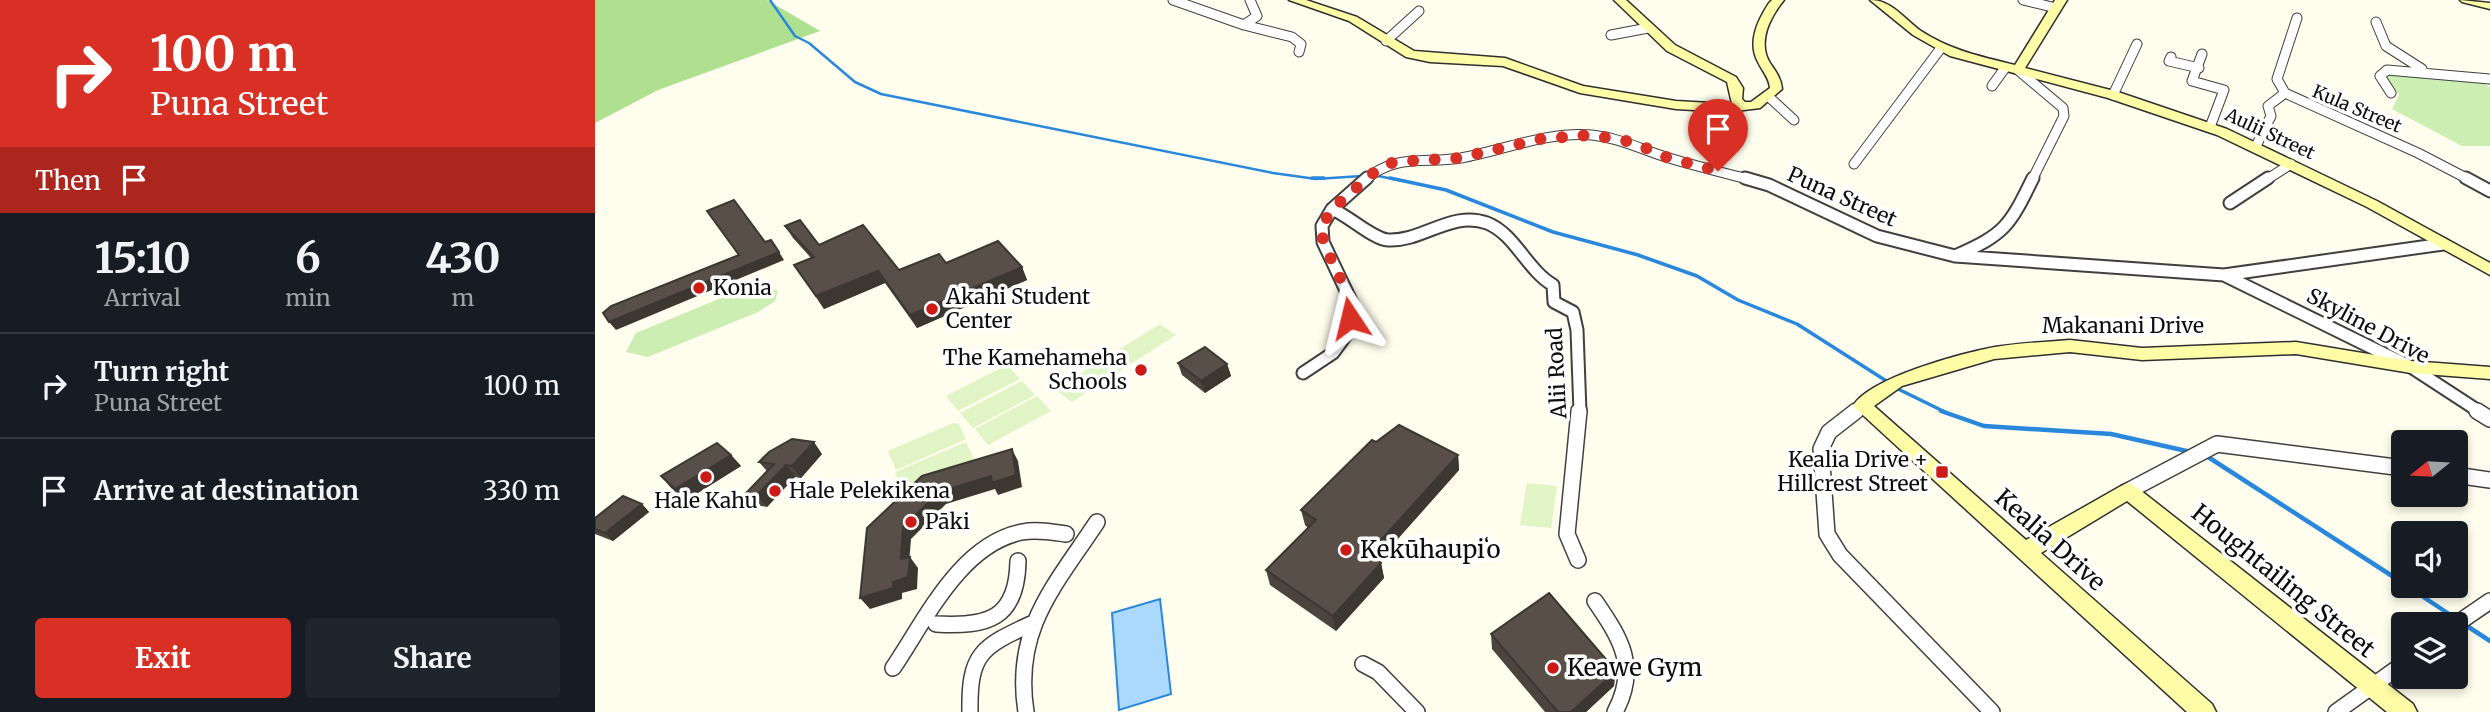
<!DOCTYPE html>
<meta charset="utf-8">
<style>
body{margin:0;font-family:Merriweather,serif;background:#20242c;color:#f1f3f6;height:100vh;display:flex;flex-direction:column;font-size:26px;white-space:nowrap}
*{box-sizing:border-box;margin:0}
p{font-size:23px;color:#9ea1a6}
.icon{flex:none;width:38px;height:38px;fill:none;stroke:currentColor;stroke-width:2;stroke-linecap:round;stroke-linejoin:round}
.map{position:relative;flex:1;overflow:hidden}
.sheet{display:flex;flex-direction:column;background:#171b24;width:595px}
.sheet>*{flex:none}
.top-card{background:#d93025;color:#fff;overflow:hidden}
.needle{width:46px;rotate:252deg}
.buttons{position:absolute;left:1796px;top:430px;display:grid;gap:14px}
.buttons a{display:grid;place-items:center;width:77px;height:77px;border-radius:7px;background:#171b24;box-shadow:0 4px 10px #0003;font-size:35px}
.pin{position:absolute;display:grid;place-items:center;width:60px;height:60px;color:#fff;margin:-72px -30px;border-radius:50% 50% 50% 0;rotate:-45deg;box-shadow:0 0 7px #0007}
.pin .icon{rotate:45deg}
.me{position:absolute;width:77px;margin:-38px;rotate:350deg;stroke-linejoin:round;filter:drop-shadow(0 0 5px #0008)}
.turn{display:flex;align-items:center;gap:24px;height:147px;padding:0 35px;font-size:32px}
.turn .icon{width:91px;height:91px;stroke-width:2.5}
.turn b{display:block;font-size:49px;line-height:60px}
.then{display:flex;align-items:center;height:66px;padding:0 35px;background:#0003;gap:14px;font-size:26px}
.eta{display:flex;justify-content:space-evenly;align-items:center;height:119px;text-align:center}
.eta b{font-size:42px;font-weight:700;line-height:49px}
.action{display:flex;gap:14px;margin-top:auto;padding:14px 35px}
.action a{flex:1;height:80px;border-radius:7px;background:#d93025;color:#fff;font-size:28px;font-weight:700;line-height:80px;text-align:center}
.action a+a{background:#20242c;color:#f1f3f6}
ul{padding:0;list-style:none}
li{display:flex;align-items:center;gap:21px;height:105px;padding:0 35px;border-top:2px solid #363941}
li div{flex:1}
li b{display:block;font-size:26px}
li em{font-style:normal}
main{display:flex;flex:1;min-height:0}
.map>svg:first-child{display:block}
</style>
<main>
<section class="sheet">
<div class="top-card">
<div class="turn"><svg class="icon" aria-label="right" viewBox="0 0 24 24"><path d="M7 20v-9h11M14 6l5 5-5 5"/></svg><div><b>100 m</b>Puna Street</div></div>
<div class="then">Then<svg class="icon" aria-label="arrive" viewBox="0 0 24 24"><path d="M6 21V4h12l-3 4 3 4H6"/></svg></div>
</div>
<div class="eta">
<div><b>15:10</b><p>Arrival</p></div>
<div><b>6</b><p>min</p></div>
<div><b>430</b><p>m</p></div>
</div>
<ul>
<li><svg class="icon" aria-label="right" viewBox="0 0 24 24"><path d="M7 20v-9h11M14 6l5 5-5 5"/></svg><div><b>Turn right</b><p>Puna Street</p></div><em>100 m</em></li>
<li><svg class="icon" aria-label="arrive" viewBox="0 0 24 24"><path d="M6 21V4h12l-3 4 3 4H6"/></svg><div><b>Arrive at destination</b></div><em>330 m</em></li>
</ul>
<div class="action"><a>Exit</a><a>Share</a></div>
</section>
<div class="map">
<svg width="1895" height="712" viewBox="0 0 1895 712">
<rect width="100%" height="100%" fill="#fffded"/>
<!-- green -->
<path fill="#cdeeb2" d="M1800,70L1887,82L1895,87V146H1867L1797,109L1804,95L1789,75Z
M158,285L173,286L183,291L180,301L163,312L53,357L31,352L41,333Z"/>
<!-- forest -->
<path fill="#aee08f" d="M0,0H172L225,31L63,90L0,123Z"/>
<!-- pitch -->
<path fill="#e0f4c5" d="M565,324L581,335L477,402L462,391L464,387Z
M412,365L425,379L363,411L351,396Z
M427,381L440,395L378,428L365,413Z
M442,396L456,411L393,445L380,429Z
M358,423L364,424L371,439L301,470L293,451Z
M371,442L380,461L313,490L307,489L300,472Z
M932,483L962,486L956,528L925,525Z"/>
<!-- water -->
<path fill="#abd8fd" stroke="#2a88dc" stroke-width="2" d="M565,599L576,694L524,710L517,613Z"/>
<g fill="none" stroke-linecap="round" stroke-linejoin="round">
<!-- stream-far2 -->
<path stroke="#2a88dc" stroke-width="2.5" d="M175,0L200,36L214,43L260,82L286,94L678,173L721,179L767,176
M778,175L803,180"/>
<!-- stream-far1 -->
<path stroke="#2a88dc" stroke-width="3.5" d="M717,178H729
M795,178L851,190L958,232L1043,255L1102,276L1143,300L1202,324L1293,382
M1299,387L1350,412"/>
<!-- stream -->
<path stroke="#2a88dc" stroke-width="4.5" d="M1346,411L1389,426L1516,434L1596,452
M1610,455L1808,583
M1812,586L1860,618
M1869,624L1895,641"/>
<!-- street-far2 casing -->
<g stroke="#404040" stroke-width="11">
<path id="street-far2" d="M578,0L649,25L697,37L706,44L704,52
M1428,0L1461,8
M1702,18L1682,79L1690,93L1823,153L1875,180
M1781,22L1791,46L1827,69
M649,25L662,16L655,0
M1016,35L1053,28
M791,41L824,11
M1607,54L1597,81L1629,90L1615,127
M1576,57L1574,61L1604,68
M1423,70L1468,108L1469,116L1437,180
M1397,86L1410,68
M1796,93L1785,76L1792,70L1895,79
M1518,95L1542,44
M1174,97L1199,120
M1660,148L1676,116L1673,106L1690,93
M1259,164L1346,48
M770,180C801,153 829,164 866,158C909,150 953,131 997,135C1026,138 1047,150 1074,158C1101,166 1129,173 1156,180
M1671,180L1696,164"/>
</g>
<!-- street-far1 casing -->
<g stroke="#404040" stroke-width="15">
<path id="street-far1" d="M1150,178L1174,185L1282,236L1360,256L1629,275L1848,244
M1871,178L1895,191
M1635,203L1673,178
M737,209C754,216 778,239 793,240C827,242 857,210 892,223C920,234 932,270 958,285L959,302L978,312L982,330L985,412
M1360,256C1410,234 1414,227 1438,178
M1631,276L1816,367L1885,412
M708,373L738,353L752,334L757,303L728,242L727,226L737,209L772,178
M1259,412L1267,406"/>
</g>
<!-- street casing -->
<g stroke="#404040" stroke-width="18">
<path id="street" d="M1261,411L1234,432L1226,449L1232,534L1245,555L1397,712
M1882,411L1895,419
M1860,475L1895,480
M1533,491L1622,444L1808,468
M983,560L972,534L984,411
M1000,601C1026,639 1044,667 1020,712
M341,624C393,627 422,619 423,561
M1860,625L1895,601
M768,664L783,672L822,712
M298,668C330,621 365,544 427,532C442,529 457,532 471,534
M375,712C374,654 386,647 436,624
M431,712C418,629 459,587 502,522
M1741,712L1808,664"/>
</g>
<!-- secondary casing -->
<g stroke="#2f2f2f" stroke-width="3">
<path id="secondary" d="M694,0H711L762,17L819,51L910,58L988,86L1081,101L1133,104H1137L1132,82L1072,51L1019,0H1031L1080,45L1141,77L1148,88L1147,99L1150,102H1156L1175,88C1174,77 1167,71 1163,62C1152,42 1163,20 1174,3L1177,0H1189C1175,17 1162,42 1175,63C1181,72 1186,78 1187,89L1165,108L1133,112L1081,109L985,93L908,66L835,62L811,57L754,21Z
M1275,0C1297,0 1309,19 1326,31C1355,50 1387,57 1420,65L1460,0H1472L1430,68L1523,92L1632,129L1782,201L1895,263V275L1772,207L1622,135L1513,98L1355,56L1318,35Z
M1865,0L1895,3V9L1867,2Z
M1475,340L1547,348L1701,342L1816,361L1895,367V379L1816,373L1701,354L1547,360L1475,352L1399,359L1307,386L1279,406L1431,540L1526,486L1533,483L1540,486L1818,704L1822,712H1792L1532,501L1446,553L1617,704L1621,712H1592L1258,406C1274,378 1367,353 1400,347C1424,343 1450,342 1475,340Z"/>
</g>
<!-- street-far2 -->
<use href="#street-far2" stroke="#fff" stroke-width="9"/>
<!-- street-far1 -->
<use href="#street-far1" stroke="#fff" stroke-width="11"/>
<!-- street -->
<use href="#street" stroke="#fff" stroke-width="15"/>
<!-- secondary -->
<use href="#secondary" fill="#fffca8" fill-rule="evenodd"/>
</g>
<!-- wall -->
<path fill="#4b443e" d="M190,226L224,245L304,270L351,263L427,267L432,280L322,328L290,283L229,309L199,265L216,258L198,238Z
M583,363L632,364L636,376L610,393L587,375Z
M781,442L863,455L864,470L784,560L786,563L789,578L741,631L675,585L671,570L713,528L710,525L706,510Z
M227,454L206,478L200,477L172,507L161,505L151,493L172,471L164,462Z
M136,455L146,466L90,501L76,488L66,476Z
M47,504L54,512L18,541L0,534V518Z
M896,634L1019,686L991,712H950L897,649Z"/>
<!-- shaded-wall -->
<path fill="#3d3732" d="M184,252L189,260L21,330L14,322Z
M427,267L432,280L322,328L315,315Z
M283,271L290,283L229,309L221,296Z
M632,364L636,376L610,393L606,381Z
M219,442L227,454L206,478L197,466Z
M417,449L423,461L427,487L403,495L400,489L351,504L316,539L314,564L315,557L323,568L322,589L307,593V599L275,609L265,598L298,582L306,559L308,527L344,492Z
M136,455L146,466L90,501L80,489Z
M863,455L864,470L784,560L785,564L786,563L789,578L741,631L738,616L777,550Z
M191,465L200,477L172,507L162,495Z
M47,504L54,512L18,541L10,533Z
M1021,671L1019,686L991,712H976Z"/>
<!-- building -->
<path fill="#574f48" stroke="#3d3732" stroke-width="2" d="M139,200L170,242L176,240L184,252L14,322L8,313L16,306L144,255L112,211Z
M205,220L224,245L268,225L304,270L344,254L351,263L403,241L427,267L315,315L283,271L221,296L199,265L219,257L190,226Z
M610,347L632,364L606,381L583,363Z
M804,425L863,455L777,550L783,555L779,558L786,563L738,616L671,570L721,520L706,510L777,440L781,442Z
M197,439L219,442L197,466L191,465L162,495L151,493L179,464L164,462L174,452Z
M122,443L136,455L80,489L66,476Z
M417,449L421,475L397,483L396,476L344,492L308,527L306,559L315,557L313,577L298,582V588L265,598L272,528L327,476Z
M28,496L47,504L10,533L0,529V518Z
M954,593L1021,671L976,712H963L896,634Z"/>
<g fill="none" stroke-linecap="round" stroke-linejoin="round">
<!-- route -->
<path stroke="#d93025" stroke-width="12" stroke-dasharray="0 21.6" d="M755,318L757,303L728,242L727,226L737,209L783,169L799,162L864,158L946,139L996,135L1037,142L1071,157L1123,171"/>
</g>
<!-- markers -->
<g fill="#cc1b16" stroke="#fff" stroke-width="2.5">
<circle cx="104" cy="288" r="7"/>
<circle cx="337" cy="309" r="7"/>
<circle cx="546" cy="370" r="7"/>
<rect x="1340" y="465" width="14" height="14" rx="3.5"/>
<circle cx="111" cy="477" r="7"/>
<circle cx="180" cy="491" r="7"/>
<circle cx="316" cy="522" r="7"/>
<circle cx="751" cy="550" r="7"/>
<circle cx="958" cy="668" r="7"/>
</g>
<g text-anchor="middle" stroke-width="7" stroke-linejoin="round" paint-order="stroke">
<!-- far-street labels -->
<g font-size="18" fill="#0d0d0d" stroke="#fff">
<text transform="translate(1762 109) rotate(23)" y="6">Kula Street</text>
<text transform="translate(1675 134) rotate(25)" y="6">Aulii Street</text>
</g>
<!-- street labels -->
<g font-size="21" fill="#0d0d0d" stroke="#fff">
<text transform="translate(1247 197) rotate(24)" y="7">Puna Street</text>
<text x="1528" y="333">Makanani Drive</text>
<text transform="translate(1773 326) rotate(28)" y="7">Skyline Drive</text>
<text transform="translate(962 373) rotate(-93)" y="7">Alii Road</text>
</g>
<!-- poi labels -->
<g font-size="21" fill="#0d0d0d" stroke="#fff" text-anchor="start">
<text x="118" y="295">Konia</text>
<text x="351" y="304">Akahi Student<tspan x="351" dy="24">Center</tspan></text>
<text x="532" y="365" text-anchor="end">The Kamehameha<tspan x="532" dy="24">Schools</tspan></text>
<text x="1333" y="467" text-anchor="end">Kealia Drive +<tspan x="1333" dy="24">Hillcrest Street</tspan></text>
<text x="194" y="498">Hale Pelekikena</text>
<text x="111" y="508" text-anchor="middle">Hale Kahu</text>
<text x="330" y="529">Pāki</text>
</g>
<!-- near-street labels -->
<g font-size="24" fill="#0d0d0d" stroke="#fff">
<text transform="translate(1455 540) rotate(42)" y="8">Kealia Drive</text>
<text transform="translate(1688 581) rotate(39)" y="8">Houghtailing Street</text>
</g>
<!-- near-poi labels -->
<g font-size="24" fill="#0d0d0d" stroke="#fff" text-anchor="start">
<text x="765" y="558">Kekūhaupiʻo</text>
<text x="972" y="676">Keawe Gym</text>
</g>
</g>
</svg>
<div class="buttons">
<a><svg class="needle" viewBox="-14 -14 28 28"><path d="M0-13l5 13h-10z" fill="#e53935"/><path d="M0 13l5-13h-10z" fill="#9ea1a6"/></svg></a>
<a><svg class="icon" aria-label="sound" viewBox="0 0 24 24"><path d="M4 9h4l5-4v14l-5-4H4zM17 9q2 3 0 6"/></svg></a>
<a><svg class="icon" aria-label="layers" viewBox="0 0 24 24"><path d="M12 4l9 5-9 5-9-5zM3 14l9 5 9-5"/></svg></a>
</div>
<div class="pin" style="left:1123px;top:171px;background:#d93025"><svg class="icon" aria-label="arrive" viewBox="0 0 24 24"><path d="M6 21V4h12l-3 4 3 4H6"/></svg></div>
<svg class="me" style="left:755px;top:318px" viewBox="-20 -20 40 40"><path d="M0-17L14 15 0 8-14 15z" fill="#d93025" stroke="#fff" stroke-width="4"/></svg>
</div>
</main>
